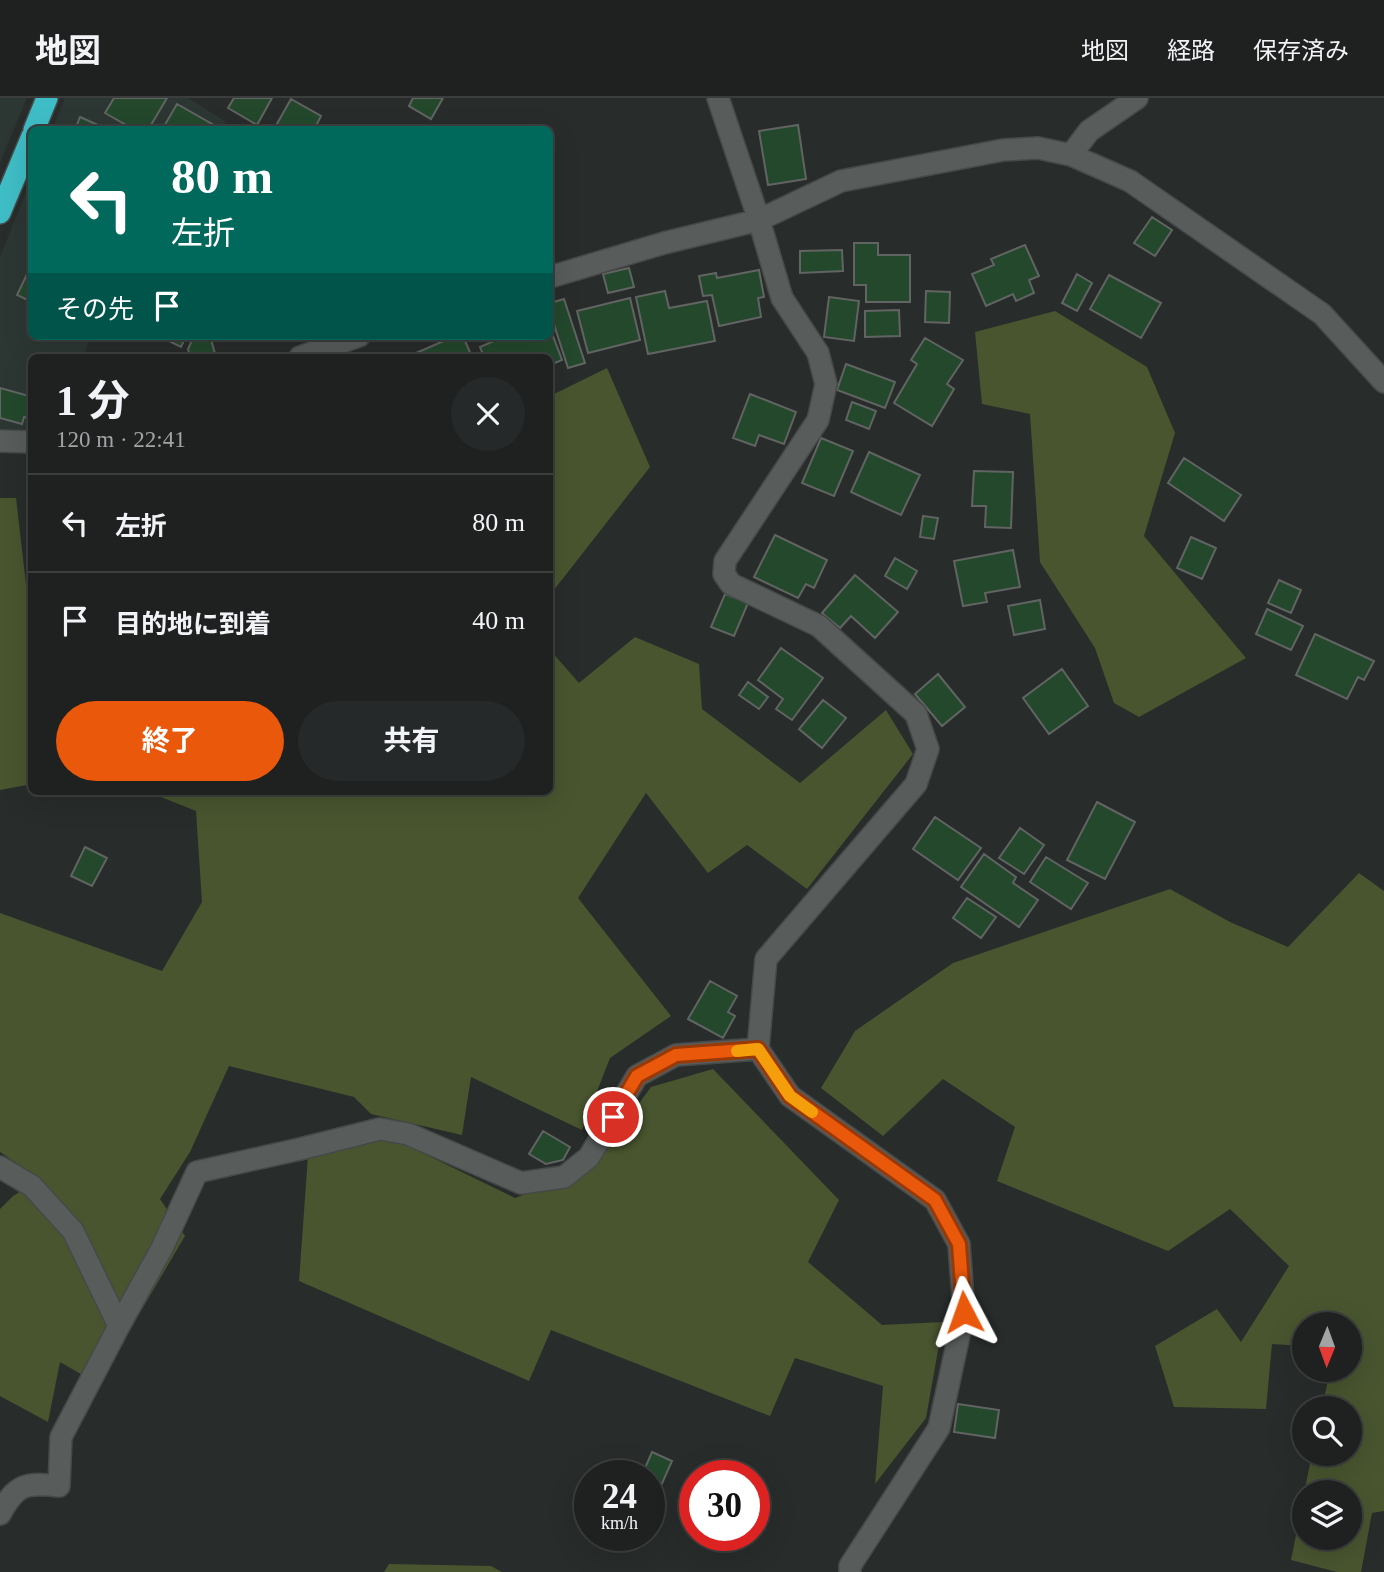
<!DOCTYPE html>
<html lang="ja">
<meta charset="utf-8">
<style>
body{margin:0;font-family:"Times New Roman","Noto Sans JP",serif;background:#262929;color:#f1f3f6;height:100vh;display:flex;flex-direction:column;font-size:26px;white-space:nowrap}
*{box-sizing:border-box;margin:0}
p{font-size:23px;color:#a1a3a5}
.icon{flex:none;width:38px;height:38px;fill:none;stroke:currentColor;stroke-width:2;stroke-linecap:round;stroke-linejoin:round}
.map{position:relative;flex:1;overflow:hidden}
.drawer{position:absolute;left:28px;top:256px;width:525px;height:441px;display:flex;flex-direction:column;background:#1e2120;border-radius:10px;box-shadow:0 7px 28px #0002,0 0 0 2px #3c3e3e}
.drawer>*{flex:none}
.top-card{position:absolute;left:28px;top:28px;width:525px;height:214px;border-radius:10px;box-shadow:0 7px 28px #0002,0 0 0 2px #3c3e3e;background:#00695c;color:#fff;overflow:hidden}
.needle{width:46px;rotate:181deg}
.controls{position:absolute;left:1292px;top:1214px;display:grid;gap:14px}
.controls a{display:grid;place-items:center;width:70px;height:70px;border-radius:50%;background:#1e2120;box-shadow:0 7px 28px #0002,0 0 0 2px #3c3e3e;font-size:35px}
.speed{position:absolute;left:574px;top:1362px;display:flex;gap:14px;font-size:35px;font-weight:700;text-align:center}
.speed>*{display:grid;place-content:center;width:91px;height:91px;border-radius:50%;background:#1e2120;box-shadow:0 7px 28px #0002,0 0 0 2px #3c3e3e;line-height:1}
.speed small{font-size:18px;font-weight:400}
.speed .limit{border:10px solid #d22;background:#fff;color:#111}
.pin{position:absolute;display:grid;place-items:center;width:60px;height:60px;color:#fff;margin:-30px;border:4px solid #fff;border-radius:50%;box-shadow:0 2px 7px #0007}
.me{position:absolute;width:77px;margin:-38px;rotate:356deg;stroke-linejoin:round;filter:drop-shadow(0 0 5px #0008)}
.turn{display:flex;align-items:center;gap:24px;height:147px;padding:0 28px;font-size:32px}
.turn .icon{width:91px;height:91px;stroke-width:2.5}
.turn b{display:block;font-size:49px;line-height:60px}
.then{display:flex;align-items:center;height:66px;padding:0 28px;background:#0003;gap:14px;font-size:26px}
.round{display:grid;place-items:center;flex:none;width:74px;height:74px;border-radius:37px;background:#262929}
.summary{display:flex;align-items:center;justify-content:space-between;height:119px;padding:0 28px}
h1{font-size:42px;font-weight:700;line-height:52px}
.cta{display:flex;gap:14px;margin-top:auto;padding:14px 28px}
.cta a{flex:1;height:80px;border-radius:42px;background:#ea580c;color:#fff;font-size:28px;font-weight:700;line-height:80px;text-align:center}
.cta a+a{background:#262929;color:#f1f3f6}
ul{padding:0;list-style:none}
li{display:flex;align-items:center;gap:21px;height:98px;padding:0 28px;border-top:2px solid #3c3e3e}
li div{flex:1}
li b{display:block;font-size:26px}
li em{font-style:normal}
header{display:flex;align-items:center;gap:42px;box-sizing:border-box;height:98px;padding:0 35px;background:#1e2120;border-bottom:2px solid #3c3e3e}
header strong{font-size:33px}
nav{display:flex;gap:38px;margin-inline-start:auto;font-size:24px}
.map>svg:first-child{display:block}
</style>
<header>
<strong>地図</strong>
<nav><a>地図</a><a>経路</a><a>保存済み</a></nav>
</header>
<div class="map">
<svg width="1384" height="1474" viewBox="0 0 1384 1474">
<rect width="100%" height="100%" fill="#282c2b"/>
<!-- built -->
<path fill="#2c3734" d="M0,0H27L0,65Z
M65,0H188L226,24L221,32H52Z
M31,82L32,238H93L87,247L85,259H32L31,353L0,352V159Z"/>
<!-- green -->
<path fill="#48552f" d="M1055,213L1147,269L1175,335L1144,438L1246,560L1139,619L1114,605L1095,550L1040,464L1030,316L982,306L975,234Z
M607,270L650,369L550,497V298Z
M0,400H16L27,495H31L32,686L0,692Z
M635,539L699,566L702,611L800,685L886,612L913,656L807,791L747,747L708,775L646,695L578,800L671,918L610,960L582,1032L471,979L462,1037L371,1016L354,999L229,968L190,1054L160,1101L185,1138L98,1286L60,1264L48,1324L0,1298V1111L13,1098L40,1081L0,1054V815L162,873L202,804L196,713L146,693H550V552L579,585Z
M1359,775L1384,793V1413L1372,1415L1361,1474H1337L1291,1462L1304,1398V1440H1349V1395H1304L1312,1356H1349V1311H1322L1330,1272H1349V1227H1304V1248L1272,1246L1266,1311L1174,1309L1155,1248L1217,1211L1241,1244L1289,1168L1230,1111L1168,1153L997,1083L1015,1029L943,981L883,1038L821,990L855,933L953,865L1170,791L1230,824L1288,849Z
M713,971L839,1102L808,1164L882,1227L943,1224L926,1320L875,1386L883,1288L795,1260L770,1318L551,1232L529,1283L299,1183L308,1058L392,1040L515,1100L591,1071L651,989Z
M389,1466L491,1468L502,1474H384Z"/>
<!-- building -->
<path fill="#23482c" stroke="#616462" stroke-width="2" d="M114,0H167L148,32H135L105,15Z
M234,0H272L257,27L228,10Z
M413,0H443L431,21L409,8Z
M291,1L321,18L314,32L274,31Z
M177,6L219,30L218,32L163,30Z
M80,19L109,32H75Z
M798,27L806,81L768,87L759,33Z
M1152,119L1172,132L1155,158L1134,145Z
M854,145H878V157H910V204H866V187H854Z
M1025,147L1039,178L1029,182L1034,195L1016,203L1013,196L986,208L972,176L994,167L991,161Z
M842,152L843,173L800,175V153Z
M32,166V204L17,197Z
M629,170L634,189L608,195L603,176Z
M759,172L764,199L758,200L761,219L719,228L712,197L703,198L699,178L716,175L717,180Z
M1077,176L1092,185L1077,213L1062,205Z
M1109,177L1161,205L1141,240L1090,211Z
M665,193L669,210L707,203L715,243L648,256L636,199Z
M926,193L950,194L949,225L925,224Z
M829,199L859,203L854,243L824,239Z
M630,200L640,242L588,255L577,213Z
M564,201L585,265L568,270L550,214V205Z
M899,212L900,238L865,239V213Z
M550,230L562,262L550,267V259H484L480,249L505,238H550Z
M159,238H186L181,249Z
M194,238H210L216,259H190L188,251Z
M455,238H463L472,259H407Z
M925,240L963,262L947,286L954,291L932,328L894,305L917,266L911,262Z
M846,266L895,284L885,310L837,292Z
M0,290L29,298L28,304L32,305V321L24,319L22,326L0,320Z
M750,296L796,314L784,346L759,337L755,348L733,340Z
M852,304L876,313L869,331L846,322Z
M821,340L853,353L834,398L802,385Z
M869,354L920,377L901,417L851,394Z
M1184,360L1241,397L1224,423L1168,385Z
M974,373L1013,374L1011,430L985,429L986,408H972Z
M923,418L938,420L934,441L920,439Z
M775,437L827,462L814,490L806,486L798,500L754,479Z
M1191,439L1216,450L1202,481L1177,470Z
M1013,452L1020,489L985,495L987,504L963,508L954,463Z
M895,460L917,473L907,491L885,478Z
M855,477L898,514L875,540L851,518L840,530L822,515Z
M1279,482L1301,492L1291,515L1268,505Z
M725,496L748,505L734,538L711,529Z
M1040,502L1045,531L1014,537L1008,508Z
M1267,511L1303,528L1291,552L1256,536Z
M1315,536L1374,563L1364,582L1358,579L1347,601L1296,577Z
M781,550L823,580L792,622L776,611L783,601L758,582Z
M1062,571L1088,608L1049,636L1023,600Z
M938,576L965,609L942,628L915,596Z
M748,584L768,599L759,611L739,597Z
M823,602L846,620L822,650L799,631Z
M1097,704L1135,724L1105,781L1067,762Z
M935,719L981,750L958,782L913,751Z
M1020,730L1044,747L1024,776L999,760Z
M85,749L107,760L92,788L71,778Z
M984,756L1016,779L1013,785L1038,802L1019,829L961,789Z
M1046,759L1088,785L1071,811L1030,784Z
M967,800L996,819L981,840L953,820Z
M710,883L737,898L728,914L735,918L723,940L688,921Z
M543,1033L570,1049L563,1062L546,1066L529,1056Z
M958,1306L999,1312L995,1340L954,1334Z
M652,1354L672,1363L660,1390L649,1385V1377H642Z"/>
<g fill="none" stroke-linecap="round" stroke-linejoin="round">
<!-- minor casing -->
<g stroke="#464948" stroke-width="24">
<path id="minor" d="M718,0L759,122L782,200L818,255L826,286L818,322L725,463L724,476L731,486L819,528L916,616L928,651L916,686L766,861L758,951L790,998L935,1102L959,1146L964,1214L939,1330L850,1468V1474
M1071,57L1089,33L1137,0
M550,179L664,145L759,122L841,83L1003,52L1038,50L1071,57L1130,83L1322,216L1384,284
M300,259L359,238
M0,343L32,344
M0,1069L32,1088L73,1133L119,1228
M0,1416C16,1386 26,1384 59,1388L61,1339L119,1228L162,1150L197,1074L300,1051L380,1031L408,1036L521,1085L564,1079L589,1059L637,978L676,957L758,951"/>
</g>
<!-- highway casing -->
<g stroke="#464948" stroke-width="24">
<path id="highway" d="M34,32L47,0
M0,115L32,38"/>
</g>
<!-- minor -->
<use href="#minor" stroke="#585c5b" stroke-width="21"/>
<!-- highway -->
<use href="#highway" stroke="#3fbdc6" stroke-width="21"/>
</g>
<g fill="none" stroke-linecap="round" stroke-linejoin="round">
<!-- route casing -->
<g stroke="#983908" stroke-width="18">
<path id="route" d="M613,1019L637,978L676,957L758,951L790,998L935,1102L959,1146L964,1214"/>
</g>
<!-- route -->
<use href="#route" stroke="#ea580c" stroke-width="12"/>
<!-- slow -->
<path stroke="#f59e0b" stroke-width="12" d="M737,953L758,951L790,998L812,1014"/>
</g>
</svg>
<div class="controls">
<a><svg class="needle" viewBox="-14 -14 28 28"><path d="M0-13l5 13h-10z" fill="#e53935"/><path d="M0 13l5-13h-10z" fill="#a1a3a5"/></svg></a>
<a><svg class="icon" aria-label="search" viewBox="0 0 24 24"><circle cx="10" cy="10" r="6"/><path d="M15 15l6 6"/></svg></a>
<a><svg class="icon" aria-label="layers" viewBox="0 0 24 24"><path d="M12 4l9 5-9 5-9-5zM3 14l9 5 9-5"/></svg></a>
</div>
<div class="speed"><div>24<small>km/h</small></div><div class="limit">30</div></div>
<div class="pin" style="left:613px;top:1019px;background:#d93025"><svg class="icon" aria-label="arrive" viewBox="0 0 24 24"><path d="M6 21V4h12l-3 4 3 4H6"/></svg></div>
<svg class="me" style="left:964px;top:1214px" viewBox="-20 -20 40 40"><path d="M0-17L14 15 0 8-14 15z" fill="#ea580c" stroke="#fff" stroke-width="4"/></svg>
<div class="top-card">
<div class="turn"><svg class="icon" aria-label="left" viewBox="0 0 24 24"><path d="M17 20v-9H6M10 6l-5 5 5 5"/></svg><div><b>80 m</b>左折</div></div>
<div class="then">その先<svg class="icon" aria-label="arrive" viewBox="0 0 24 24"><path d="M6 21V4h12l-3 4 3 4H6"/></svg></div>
</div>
<section class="drawer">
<div class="summary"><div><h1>1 分</h1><p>120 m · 22:41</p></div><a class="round"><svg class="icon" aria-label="close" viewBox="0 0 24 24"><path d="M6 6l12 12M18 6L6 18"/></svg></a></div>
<ul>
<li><svg class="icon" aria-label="left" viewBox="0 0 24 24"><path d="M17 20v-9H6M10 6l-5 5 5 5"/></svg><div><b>左折</b></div><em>80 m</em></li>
<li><svg class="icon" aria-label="arrive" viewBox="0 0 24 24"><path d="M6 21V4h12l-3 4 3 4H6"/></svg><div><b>目的地に到着</b></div><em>40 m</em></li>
</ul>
<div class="cta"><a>終了</a><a>共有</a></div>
</section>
</div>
